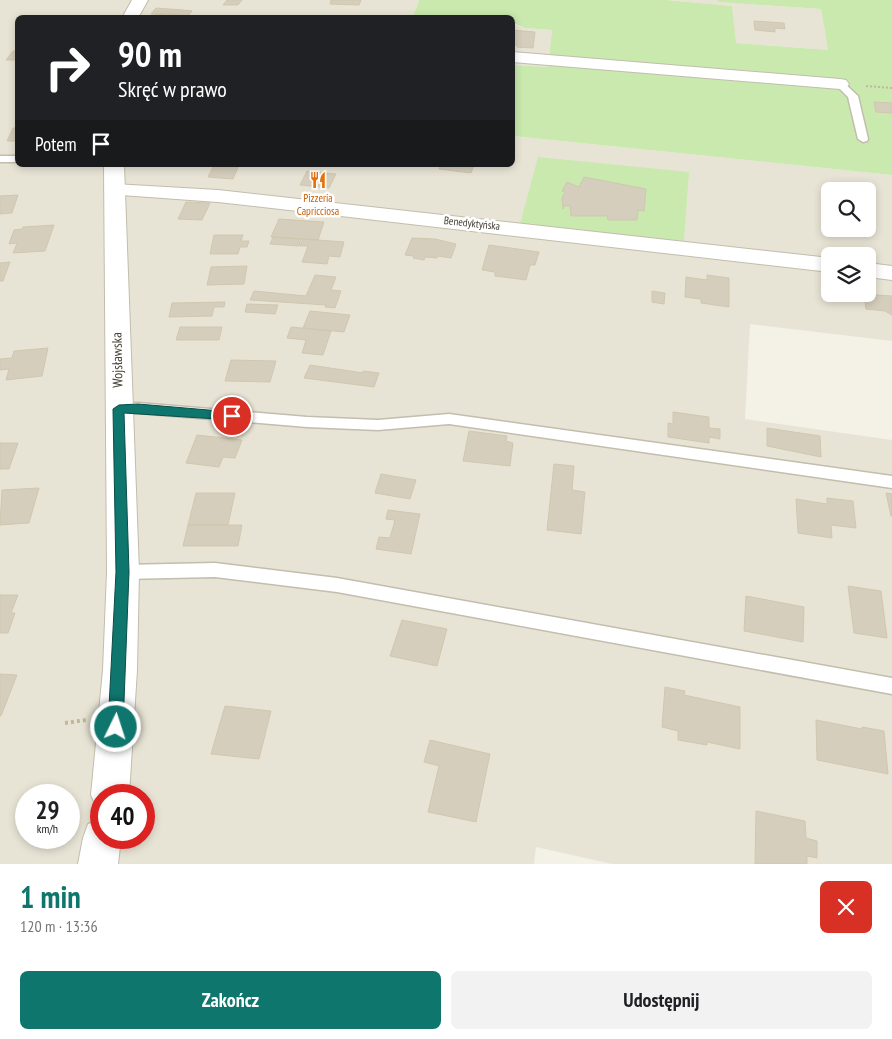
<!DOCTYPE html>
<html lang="pl">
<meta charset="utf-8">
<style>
body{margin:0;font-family:"PT Sans Narrow",sans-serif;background:#f2f2f2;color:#202124;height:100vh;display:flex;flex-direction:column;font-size:19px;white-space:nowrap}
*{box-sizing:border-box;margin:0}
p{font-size:16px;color:#757577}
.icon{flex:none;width:28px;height:28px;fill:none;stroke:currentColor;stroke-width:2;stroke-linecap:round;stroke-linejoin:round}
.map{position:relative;height:864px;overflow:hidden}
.details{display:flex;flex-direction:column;background:#fff;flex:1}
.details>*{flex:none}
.guide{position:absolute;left:15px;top:15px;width:500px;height:152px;border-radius:8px;box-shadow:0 2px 8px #0003;background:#202124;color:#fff;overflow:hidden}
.buttons{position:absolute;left:821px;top:182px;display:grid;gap:10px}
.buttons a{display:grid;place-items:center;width:55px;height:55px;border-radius:8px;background:#fff;box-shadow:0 2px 8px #0003;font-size:25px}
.speed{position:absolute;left:15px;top:784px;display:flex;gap:10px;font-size:25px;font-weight:700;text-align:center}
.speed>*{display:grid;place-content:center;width:65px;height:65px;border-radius:50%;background:#fff;box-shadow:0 2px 8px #0003;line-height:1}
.speed small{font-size:12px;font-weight:400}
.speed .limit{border:8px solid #d22;background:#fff;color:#111}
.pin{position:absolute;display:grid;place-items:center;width:42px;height:42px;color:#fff;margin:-21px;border:2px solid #fff;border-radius:50%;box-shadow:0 1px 5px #0007}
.me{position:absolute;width:55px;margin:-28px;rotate:4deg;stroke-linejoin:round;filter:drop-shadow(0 0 4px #0008)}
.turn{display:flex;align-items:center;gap:18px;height:105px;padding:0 20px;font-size:22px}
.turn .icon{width:65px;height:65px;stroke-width:2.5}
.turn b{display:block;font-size:35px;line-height:42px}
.then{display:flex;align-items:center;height:48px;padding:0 20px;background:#0003;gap:10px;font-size:19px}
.round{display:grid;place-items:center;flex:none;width:52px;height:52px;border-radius:8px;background:#f2f2f2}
.head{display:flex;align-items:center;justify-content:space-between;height:85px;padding:0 20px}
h1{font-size:30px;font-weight:700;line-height:38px;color:#0f766e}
.button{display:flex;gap:10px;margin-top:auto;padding:10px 20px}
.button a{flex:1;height:58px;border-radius:8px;background:#0f766e;color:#fff;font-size:20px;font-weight:700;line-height:58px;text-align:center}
.button a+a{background:#f2f2f2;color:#202124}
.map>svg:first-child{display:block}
</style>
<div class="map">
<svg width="892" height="864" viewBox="0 0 892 864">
<rect width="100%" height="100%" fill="#f4f1e7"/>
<!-- residential -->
<path fill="#e8e4d5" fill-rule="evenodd" d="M0,0H419L413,17H420L18,18V165H512L513,136L892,175V341L750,324L745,419L892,440V864H612L536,847L534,864H0ZM830,191H868V229H830ZM830,256H868V294H830ZM26,795H69V838H26ZM101,795H144V838H101Z
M666,0H718L719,2L821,9L828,50L735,43L732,6Z
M512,24L525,28L552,30L548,67L513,65Z"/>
<!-- green -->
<path fill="#c9e9af" d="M419,0H666L732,6L736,43L828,50L821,9L718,2V0H892V175L513,136V65L548,67L552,30L525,28L513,23L512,18L413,17Z
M538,157L689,172L684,241L550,228L531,223L530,225L520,224Z"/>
<!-- building -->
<path fill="#d6cebc" stroke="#d0c7af" d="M227,0H242L238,5H223Z
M331,0H361L359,5L330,4Z
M156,8L183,10L192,11L188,16L151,14Z
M754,21L784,23L785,29L775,28V32L755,30Z
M512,30L535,32L533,48L517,47V45H512Z
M13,51H18V60H6Z
M874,102L892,103V113L876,112Z
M13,128H18V141H7Z
M214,165H239L233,179L208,177Z
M441,165H474L471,173L439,169Z
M307,171L336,174L329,188L300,185Z
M584,177L646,189L644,211L638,210L637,220H608L607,216H571L570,206H564L563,209L562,198L565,192L562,191L567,182L579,187Z
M18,195L12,213L0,214V196Z
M186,202L210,203L202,220L178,219Z
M279,219L324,222L318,240L271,237Z
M54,225L45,251L13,253L17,243L9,244L14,230L22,229L23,227Z
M214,235H243L241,241H249L247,247H240L238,254H210Z
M273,237L301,239L299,246L270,244Z
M412,238L435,239L456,244L451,258L438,256L437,258L425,257L424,260L413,258L414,256L405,255Z
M303,239L318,240L344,242L340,257L329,256L327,264L302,262L308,246H300Z
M489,245L539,252L535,265H530L526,280L495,276V272L482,270Z
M10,262L3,281H0V263Z
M247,266L244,284L207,285L211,267Z
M315,275L336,277L331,290L341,291L335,308L325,307L326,305L250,300L254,291L306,296Z
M707,275L729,278V307L701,303V299L685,297L686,277L707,280Z
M652,291L665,293L664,304L652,302Z
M864,294L892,296V315L885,311L866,309Z
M225,302L224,307H214L212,316L169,317L172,303Z
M247,304L278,305L275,314L245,312Z
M310,311L350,315L344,332L303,328Z
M180,327H222L219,340H176Z
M291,327L331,331L323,355L302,353L306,340L287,338Z
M48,348L42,376L6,380L9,369L0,370V359L12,358L14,351Z
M231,360L276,361L270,382L225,381Z
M310,365L363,373V371L379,373L374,387L304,378Z
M673,412L709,417V428L720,429V439L709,437V443L668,437V423L673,424Z
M767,428L820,436L821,457L767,446Z
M469,431L507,436L506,441L513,443L510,466L463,461Z
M197,435L242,440L235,458L223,457L219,467L186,463Z
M0,443H18L9,469H0Z
M554,464L574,466L572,490L585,492L581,534L547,530Z
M381,474L416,480L410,499L375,493Z
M39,488L29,523L0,525L2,490Z
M196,493H235L228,525H188Z
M886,493L892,494V516H891Z
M827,498L853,501L856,528L831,525L832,538L798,533L796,499L827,504Z
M388,510L420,514L411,554L376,549L379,537L390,538L395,520L386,519Z
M188,525H242L238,546H183Z
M848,586L881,591L887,638L854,633Z
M0,595H18L11,613H15L8,633H0Z
M746,596L804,607L803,642L744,631Z
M402,620L447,629L437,666L390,656Z
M0,674L17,675L1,716H0Z
M665,687L685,691L684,695L740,707V749L707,742V745L678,740V731L662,727Z
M225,706L271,711L259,759L211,754Z
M816,720L862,729V727L884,731L888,774L817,760Z
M430,740L490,754L476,822L428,812L439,766L424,762Z
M756,811L805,821L806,838L817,841V858L807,856V864H755Z"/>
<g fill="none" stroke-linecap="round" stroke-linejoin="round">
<!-- service casing -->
<g stroke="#c2bdac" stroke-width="3">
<path id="service" d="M837,82H843L858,96L868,139L867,141L863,142L858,139L848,97L837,86Z
M0,156H18V162H0Z
M138,403L307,417L378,420L449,414L892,476V488L449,424L378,430L307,427L138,413L119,414L112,409L119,404Z
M215,563L337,578L892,678V694L337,592L215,577L123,579L117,577L114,572L117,567L123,565Z"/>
</g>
<!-- minor casing -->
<g stroke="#c2bdac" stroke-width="2">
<path id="minor" d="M512,52L840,79L846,80L849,84L846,88L840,89L512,62Z
M114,184L218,190L830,258V272L218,202L107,194L104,190L107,186Z
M868,263L892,266V280L868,277Z"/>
</g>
<!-- tertiary casing -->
<g stroke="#c2bdac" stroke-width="2">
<path id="tertiary" d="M132,0H148L138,18H122Z
M104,165H124L139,572L137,670L129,795H101V810L97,808L91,795L103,670L107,572Z
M101,819V838H121L118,864H78L83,838L88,824Z"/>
</g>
<!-- path-far1 -->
<path stroke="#c1b79a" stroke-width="2" stroke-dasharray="2 2" stroke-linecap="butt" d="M866,86L892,88"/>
<!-- path -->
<path stroke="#c1b79a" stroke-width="4" stroke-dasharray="3 3" stroke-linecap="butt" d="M65,723L86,720"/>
<!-- service -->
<use href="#service" fill="#fff" fill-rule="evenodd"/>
<!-- minor -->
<use href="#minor" fill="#fff" fill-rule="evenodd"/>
<!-- tertiary -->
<use href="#tertiary" fill="#fff" fill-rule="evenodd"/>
</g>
<!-- route -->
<path fill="#0f766e" stroke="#0a4d48" d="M138,404L232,412L237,416L232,420L124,413L129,572L123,727L121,732L116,734L110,732L108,727L116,572L113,409L119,405Z"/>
<!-- icons -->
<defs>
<g id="restaurant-bare" transform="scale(1.35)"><path d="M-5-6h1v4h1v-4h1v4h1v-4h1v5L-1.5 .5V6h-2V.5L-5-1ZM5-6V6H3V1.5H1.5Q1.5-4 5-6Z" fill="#e8710a" stroke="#fff" stroke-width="2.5" paint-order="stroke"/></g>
</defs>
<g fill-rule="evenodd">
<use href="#restaurant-bare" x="318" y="180"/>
</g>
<g text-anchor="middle" stroke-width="5" stroke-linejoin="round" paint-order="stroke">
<!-- far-food labels -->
<g font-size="11" fill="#c56008" stroke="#fff">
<text x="318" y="202">Pizzeria<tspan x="318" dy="13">Capricciosa</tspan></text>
</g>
<!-- far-street labels -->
<g font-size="11" fill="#474236" stroke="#fff">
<text transform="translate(472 223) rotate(6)" y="4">Benedyktyńska</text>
</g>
<!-- street labels -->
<g font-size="14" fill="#474236" stroke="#fff">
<text transform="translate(117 360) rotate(-91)" y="5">Wojsławska</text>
</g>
</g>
</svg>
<div class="buttons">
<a><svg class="icon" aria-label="search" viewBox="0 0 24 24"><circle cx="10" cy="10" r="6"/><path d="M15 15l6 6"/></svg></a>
<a><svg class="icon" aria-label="layers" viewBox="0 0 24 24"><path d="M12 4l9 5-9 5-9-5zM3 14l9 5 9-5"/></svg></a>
</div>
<div class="speed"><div>29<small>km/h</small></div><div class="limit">40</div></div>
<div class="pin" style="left:232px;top:416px;background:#d93025"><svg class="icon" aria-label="arrive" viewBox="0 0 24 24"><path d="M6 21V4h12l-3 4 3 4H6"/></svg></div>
<svg class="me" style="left:116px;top:727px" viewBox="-20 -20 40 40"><circle r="17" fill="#0f766e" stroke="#fff" stroke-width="3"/><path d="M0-11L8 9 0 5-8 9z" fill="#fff"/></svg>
<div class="guide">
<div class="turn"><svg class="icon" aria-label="right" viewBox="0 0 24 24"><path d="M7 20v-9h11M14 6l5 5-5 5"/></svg><div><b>90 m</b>Skręć w prawo</div></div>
<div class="then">Potem<svg class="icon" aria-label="arrive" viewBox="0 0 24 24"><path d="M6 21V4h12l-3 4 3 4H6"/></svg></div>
</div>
</div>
<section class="details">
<div class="head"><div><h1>1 min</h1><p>120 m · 13:36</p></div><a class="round" style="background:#d93025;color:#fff"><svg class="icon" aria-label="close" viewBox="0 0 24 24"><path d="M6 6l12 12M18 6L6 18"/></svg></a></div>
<div class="button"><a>Zakończ</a><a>Udostępnij</a></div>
</section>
